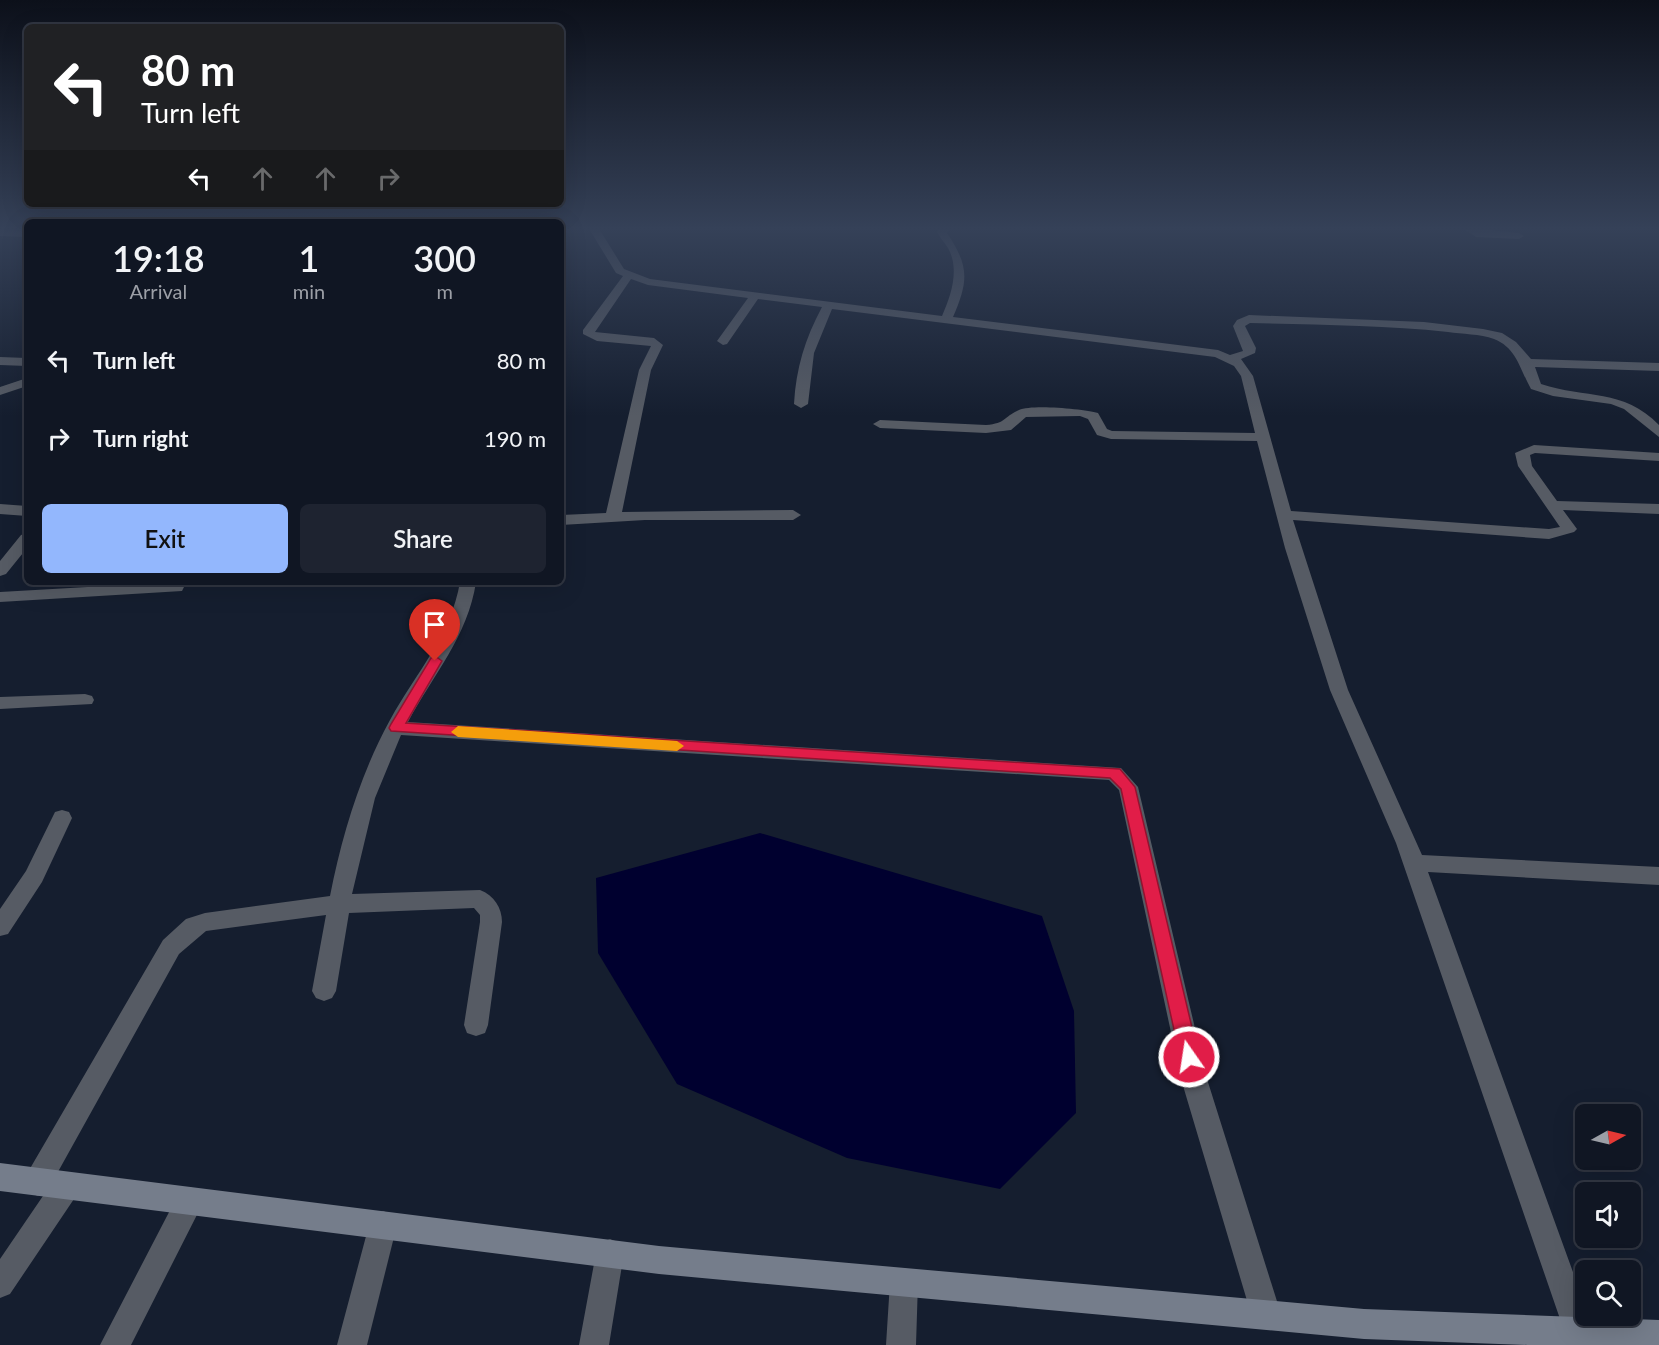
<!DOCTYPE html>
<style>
body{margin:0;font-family:Lato,sans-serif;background:#1e2330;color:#f1f3f6;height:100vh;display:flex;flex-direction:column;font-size:22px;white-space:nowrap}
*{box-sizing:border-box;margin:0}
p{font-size:20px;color:#9c9fa6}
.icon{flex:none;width:33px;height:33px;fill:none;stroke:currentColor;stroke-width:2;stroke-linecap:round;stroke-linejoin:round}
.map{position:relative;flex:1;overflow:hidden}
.sheet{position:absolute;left:24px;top:219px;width:540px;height:366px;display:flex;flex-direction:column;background:#101623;border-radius:9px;box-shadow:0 6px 24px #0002,0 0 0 2px #303541}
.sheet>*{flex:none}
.guide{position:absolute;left:24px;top:24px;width:540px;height:183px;border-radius:9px;box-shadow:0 6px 24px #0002,0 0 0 2px #303541;background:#202124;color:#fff;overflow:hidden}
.needle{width:39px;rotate:82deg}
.fabs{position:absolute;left:1575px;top:1104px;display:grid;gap:12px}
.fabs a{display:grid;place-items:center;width:66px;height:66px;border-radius:9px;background:#101623;box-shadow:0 6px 24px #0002,0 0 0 2px #303541;font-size:30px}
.pin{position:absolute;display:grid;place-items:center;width:51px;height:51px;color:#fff;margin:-62px -26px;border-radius:50% 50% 50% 0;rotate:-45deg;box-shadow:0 0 6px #0007}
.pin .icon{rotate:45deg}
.me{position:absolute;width:66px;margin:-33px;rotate:347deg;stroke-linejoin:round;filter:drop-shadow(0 0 4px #0008)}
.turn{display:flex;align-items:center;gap:21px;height:126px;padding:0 18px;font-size:27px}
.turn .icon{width:78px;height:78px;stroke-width:2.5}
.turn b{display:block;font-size:42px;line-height:51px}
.lanes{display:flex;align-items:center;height:57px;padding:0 18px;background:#0003;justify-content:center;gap:30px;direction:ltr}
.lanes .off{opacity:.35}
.eta{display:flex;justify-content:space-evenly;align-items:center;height:102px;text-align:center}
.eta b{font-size:36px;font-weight:600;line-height:42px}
.action{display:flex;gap:12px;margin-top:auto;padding:12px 18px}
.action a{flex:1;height:69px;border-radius:9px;background:#93b7fd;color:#111;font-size:24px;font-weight:600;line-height:69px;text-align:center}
.action a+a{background:#1e2330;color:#f1f3f6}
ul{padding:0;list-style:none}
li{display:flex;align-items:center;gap:18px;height:78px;padding:0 18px}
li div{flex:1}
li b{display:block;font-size:22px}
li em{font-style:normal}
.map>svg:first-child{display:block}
</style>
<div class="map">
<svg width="1659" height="1345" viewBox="0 0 1659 1345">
<rect width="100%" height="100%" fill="#151e2f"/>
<!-- water -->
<path fill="#00002f" d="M760,833L1042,916L1074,1011L1076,1113L1000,1189L847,1158L677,1084L598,953L596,878Z"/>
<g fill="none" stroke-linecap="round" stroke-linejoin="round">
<!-- street -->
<path fill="#565b64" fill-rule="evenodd" d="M588,227H598L624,269L650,279L942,316C951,296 960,269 948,248C945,243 940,238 937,232L942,227H954L947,233C969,266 969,280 953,317L1218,350L1230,355L1243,351L1233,326L1237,320L1249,315L1424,322L1483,329L1502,333L1516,342L1531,359L1659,363V371L1535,367L1541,384C1586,399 1623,388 1659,425V437L1624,409L1611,404L1553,396L1531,389C1520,370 1517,348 1494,339C1480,334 1462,334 1448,332C1383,325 1316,325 1250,323L1245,326L1256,348L1255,353L1241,359L1253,376L1291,511L1549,529L1560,527L1518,466L1515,453L1534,445L1659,453V461L1535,453L1530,455L1532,466L1557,501L1659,504V514L1563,510L1577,529L1574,532L1549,539L1293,520L1348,690L1422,855L1659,867V885L1428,872L1586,1308V1316H1588L1599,1345H1569L1396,843L1330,690L1285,548L1257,441L1111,439L1097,435L1088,419L1080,416L1026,417L1011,430L986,433L880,428L873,424L880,420L986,425C1007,423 1003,417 1019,410C1032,404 1084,409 1098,413L1107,429L1112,431L1255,433L1241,376L1234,366L1215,357L832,309L814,353L808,404L801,408L794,404C796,368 805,339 822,307L758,299L727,344L723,345L717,341L748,298L648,285L631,279L595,332L654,338L663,345L651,370L622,512L793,510L801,515L793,520H645L561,525V515L606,513L639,370L651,346L597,341L583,334V330L623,276L616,273Z
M1461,227L1519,233L1524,236L1519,239L1476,237Z
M0,230L27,231V237L0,236Z
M0,357L27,358V366L0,365Z
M27,378V386L0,395V387Z
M0,504L27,506V516L0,514Z
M27,533V548L6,574L0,576V561L21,535Z
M175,582L182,583L184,587L182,591L0,602V592Z
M460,582H476C468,636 433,675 408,722L1121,768L1138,787L1207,1079L1281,1314L1276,1324L1266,1329L1256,1324L1251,1314L1181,1079L1119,790L1109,780L401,735L375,798L352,894L480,890C494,895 502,908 502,922L488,1025L485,1033L476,1036L467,1033L464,1025L480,922V915L474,908L349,913L336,991L332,998L324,1001L316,998L312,991L326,915L206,931L179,954L54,1179L66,1172L76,1176L80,1186L76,1196L10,1294L0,1298V1259L45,1193L38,1196L28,1192L24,1182L28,1172L163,940L186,919L205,913L330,896C342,835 360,775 390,720C416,673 451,635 460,582Z
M85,694L92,696L94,700L92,704L0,709V697Z
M62,810L69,812L72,818L42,882L8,934L0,936V909L26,871L55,812Z
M190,1187L200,1191L204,1201L131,1345H100L180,1191Z
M383,1211L393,1215L397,1225L367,1345H337L369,1225L373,1215Z
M610,1239L620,1243L624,1253L609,1345H579L596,1253L600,1243Z
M904,1268L914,1272L918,1282L916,1345H886L890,1282L894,1272Z"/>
<!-- secondary -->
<path fill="#757d8b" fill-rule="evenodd" d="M0,1163L659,1246L1364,1309L1659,1320V1345H1528L1364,1339L659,1274L0,1191Z"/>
</g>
<!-- sky -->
<linearGradient id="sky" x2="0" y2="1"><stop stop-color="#0c101a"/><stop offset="0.55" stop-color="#354158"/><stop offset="1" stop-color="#354158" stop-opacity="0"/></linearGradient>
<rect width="1659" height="416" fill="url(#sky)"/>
<!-- route -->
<path fill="#e11d48" stroke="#92132f" stroke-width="1.5" d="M435,656L442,661L406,723L1120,769L1135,787L1199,1057L1196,1064L1189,1066L1183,1064L1180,1057L1121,789L1110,778L391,731L389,728L391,724L431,658Z"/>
<!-- slow -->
<path fill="#f59e0b" d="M458,726L677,741L684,746L677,751L458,737L451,732Z"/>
</svg>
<div class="fabs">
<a><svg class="needle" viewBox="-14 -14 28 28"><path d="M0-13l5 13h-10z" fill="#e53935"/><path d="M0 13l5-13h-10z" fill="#9c9fa6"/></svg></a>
<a><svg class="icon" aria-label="sound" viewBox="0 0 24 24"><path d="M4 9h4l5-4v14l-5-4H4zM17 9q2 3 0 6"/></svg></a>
<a><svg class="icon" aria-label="search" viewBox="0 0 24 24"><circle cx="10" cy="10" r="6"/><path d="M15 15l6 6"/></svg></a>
</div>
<div class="pin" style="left:435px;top:661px;background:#d93025"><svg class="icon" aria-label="arrive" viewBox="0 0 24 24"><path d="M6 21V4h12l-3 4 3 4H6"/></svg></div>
<svg class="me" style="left:1189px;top:1057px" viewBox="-20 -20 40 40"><circle r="17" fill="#e11d48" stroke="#fff" stroke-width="3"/><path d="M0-11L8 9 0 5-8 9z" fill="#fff"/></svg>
<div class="guide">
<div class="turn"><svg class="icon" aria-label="left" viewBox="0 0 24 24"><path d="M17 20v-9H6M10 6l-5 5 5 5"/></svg><div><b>80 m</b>Turn left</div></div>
<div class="lanes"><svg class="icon" aria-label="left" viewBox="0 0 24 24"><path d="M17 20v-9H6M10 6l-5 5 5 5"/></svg><svg class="icon off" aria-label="ahead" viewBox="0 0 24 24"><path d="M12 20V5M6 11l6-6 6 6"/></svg><svg class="icon off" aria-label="ahead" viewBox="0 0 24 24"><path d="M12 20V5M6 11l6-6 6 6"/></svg><svg class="icon off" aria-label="right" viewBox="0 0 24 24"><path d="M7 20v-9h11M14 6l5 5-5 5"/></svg></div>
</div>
<section class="sheet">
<div class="eta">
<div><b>19:18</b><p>Arrival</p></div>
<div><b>1</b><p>min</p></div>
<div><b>300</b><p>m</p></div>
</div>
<ul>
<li><svg class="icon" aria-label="left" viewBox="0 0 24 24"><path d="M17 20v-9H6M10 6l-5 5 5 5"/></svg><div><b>Turn left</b></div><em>80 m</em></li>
<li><svg class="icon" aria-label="right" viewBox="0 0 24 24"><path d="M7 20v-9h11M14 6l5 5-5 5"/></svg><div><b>Turn right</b></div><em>190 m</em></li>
</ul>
<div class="action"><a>Exit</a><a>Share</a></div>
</section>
</div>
